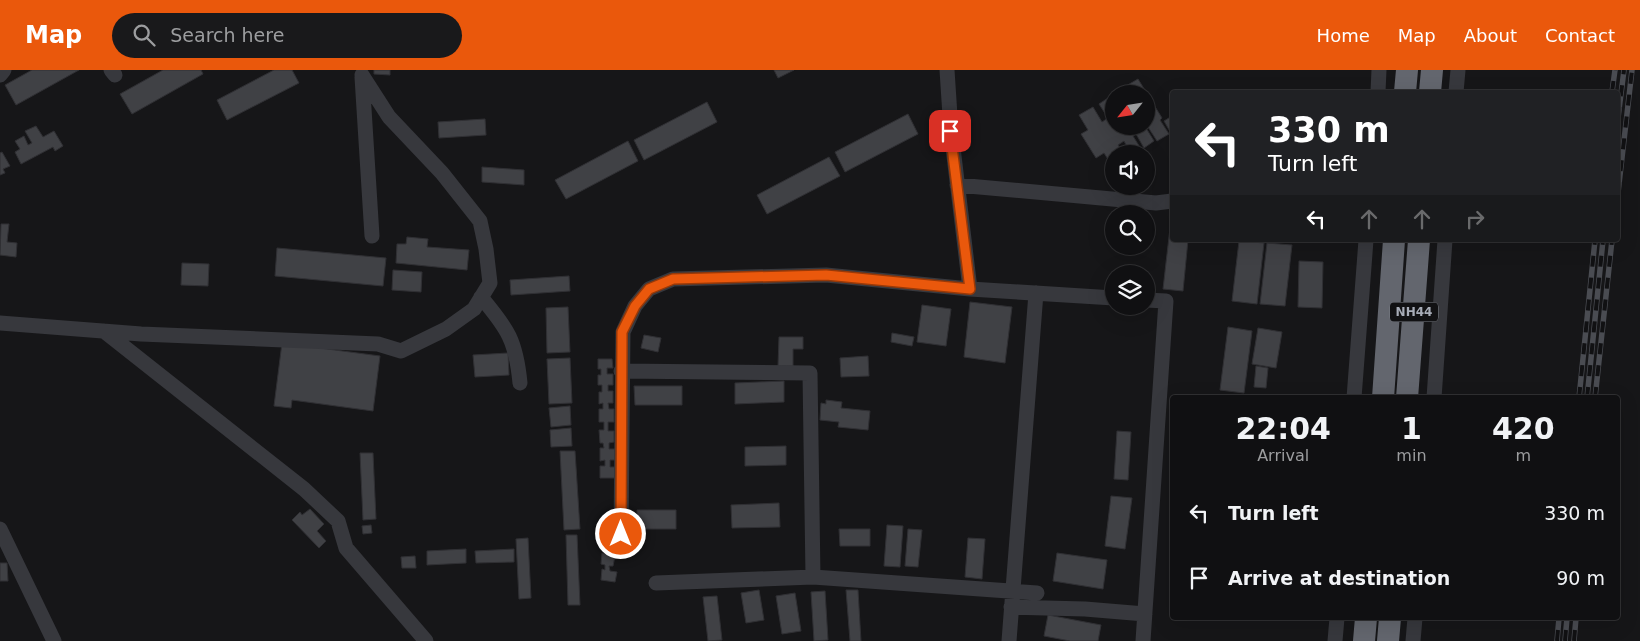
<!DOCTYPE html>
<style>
body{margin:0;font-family:"DejaVu Sans",sans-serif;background:#19191b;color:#f1f3f6;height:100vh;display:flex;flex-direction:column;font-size:19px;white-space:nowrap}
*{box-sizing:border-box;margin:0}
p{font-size:16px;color:#9c9d9f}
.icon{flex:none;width:28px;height:28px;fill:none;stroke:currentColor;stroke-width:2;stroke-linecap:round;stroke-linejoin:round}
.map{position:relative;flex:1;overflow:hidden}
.details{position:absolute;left:1170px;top:325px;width:450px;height:225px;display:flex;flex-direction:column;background:#101012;border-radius:5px;box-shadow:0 5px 20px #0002,0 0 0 1px #303032}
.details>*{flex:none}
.hud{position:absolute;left:1170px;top:20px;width:450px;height:152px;border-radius:5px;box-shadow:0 5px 20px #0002,0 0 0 1px #303032;background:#202124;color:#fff;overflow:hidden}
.needle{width:32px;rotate:240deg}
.tools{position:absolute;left:1105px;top:15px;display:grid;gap:10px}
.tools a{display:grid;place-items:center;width:50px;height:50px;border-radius:50%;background:#101012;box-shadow:0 5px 20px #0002,0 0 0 1px #303032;font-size:25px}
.pin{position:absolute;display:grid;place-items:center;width:42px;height:42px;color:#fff;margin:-21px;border-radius:10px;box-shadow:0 2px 8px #0006}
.me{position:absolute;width:55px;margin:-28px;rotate:0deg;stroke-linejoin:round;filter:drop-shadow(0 0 4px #0008)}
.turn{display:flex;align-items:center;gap:18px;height:105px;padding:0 15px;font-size:22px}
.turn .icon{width:65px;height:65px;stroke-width:2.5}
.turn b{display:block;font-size:35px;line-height:42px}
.lanes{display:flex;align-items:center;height:48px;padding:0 15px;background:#0003;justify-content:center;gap:25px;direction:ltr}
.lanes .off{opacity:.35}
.eta{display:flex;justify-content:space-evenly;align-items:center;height:85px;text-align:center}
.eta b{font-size:30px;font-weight:800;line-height:35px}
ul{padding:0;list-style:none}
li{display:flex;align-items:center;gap:15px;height:65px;padding:0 15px}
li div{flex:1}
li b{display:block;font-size:19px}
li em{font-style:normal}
header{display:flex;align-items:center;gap:30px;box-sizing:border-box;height:70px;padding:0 25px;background:#ea580c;color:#fff}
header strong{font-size:24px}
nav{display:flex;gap:28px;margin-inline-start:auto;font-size:18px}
.search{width:350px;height:45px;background:#19191b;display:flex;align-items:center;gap:12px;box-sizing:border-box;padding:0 18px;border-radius:28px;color:#9c9d9f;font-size:19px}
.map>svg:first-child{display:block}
</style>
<header>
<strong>Map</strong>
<div class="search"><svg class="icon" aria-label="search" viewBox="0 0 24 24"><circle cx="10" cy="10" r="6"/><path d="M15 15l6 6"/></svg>Search here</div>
<nav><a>Home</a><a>Map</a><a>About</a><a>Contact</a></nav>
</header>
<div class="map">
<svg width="1640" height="571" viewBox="0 0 1640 571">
<rect width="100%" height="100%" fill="#161618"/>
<!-- building -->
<path fill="#404145" stroke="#303034" d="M32,0H79L16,35L5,15Z
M163,0H201L203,4L132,44L120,24Z
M274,0H292L299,13L227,50L217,30Z
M374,0H390V5L374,4Z
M774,0H794L778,8Z
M1138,9L1162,48L1160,50L1169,64L1157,71L1148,57L1146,58L1154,71L1144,78L1136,64L1133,66L1141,79L1131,84L1124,71L1118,75L1124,84H1114L1113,97L1104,83L1096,88L1081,64L1088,60L1079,45L1093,37L1102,52L1108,48L1099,34L1108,28L1114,37V56H1146V24H1131L1126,16Z
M707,32L717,52L644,90L634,70Z
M908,44L918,64L845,102L835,82Z
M1172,46V65L1164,51Z
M485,49L486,65L439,68L438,52Z
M36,56L43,67L54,61L63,76L55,81L53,77L21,94L15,82L20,79L15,71L24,66L28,75L32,73L25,61Z
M628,71L638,91L566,129L555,110Z
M2,82L10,96L3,99L5,103L0,105V83Z
M829,87L840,106L767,144L757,125Z
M482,97L524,100V115L482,112Z
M1,154H9L7,172L17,173L16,187L0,185Z
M1170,158L1172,159V170H1188L1183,221L1163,219Z
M407,167L428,169L427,177L469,180L467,200L396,193L397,174H406Z
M1239,171L1264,173L1257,234L1232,231Z
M1267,173L1292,175L1285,236L1260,234Z
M277,178L386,188L383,216L275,206Z
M1299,191L1323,192L1322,238L1298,237Z
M182,193L209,194L208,216L181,215Z
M393,200L422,202L421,222L392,220Z
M569,206L570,221L511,225L510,210Z
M970,232L1012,237L1005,293L964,287Z
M922,235L951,239L946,276L917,272Z
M568,237L570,282L547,283L546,238Z
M1228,257L1252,261L1244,323L1220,320Z
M1258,258L1282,262L1276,298L1252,294Z
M892,263L914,267L912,276L891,272Z
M644,265L661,268L658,282L641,278Z
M779,267H803V279H793V296H778Z
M282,273L380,286L373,341L292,330L291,338L274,336Z
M508,283L509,305L475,307L473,285Z
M868,286L869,306L841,307L840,288Z
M570,288L572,333L549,334L547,289Z
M598,289H612L613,298H607V304H613V315H608V321H613V333H608L609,339H614V352H608V361H614V372L609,373V379H615V390H610V397H615V408H600V396H605V390L600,391V378H604L603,373H600L599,360H604V352H599V339H603V333L599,334V322H602V315H598V305H601V299H598Z
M1256,296L1268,298L1266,318L1254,317Z
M784,311V332L735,334V313Z
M634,316H682V335H635Z
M826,330L842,332L841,338L870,341L868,360L838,357L839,352L820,350L821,333L826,334Z
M570,336L571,355L551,357L549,338Z
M571,358L572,376L551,377L550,360Z
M1117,361L1131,362L1128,410L1114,409Z
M786,376V395L745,396V377Z
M560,381H575L580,459L564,460Z
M360,383H373L376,449L363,450Z
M1111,426L1132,428L1125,479L1105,476Z
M779,433L780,457L732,458L731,435Z
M310,439L324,454L317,461L326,471L319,478L292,450L300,442L302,445Z
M637,440H676V459H637Z
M602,452H614V463H602Z
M371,455L372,463L363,464L362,456Z
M887,455L903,456L900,497L884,496Z
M839,459H870V476H840Z
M908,459L922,460L918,497L905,496Z
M566,465H577L580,535H568Z
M528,468L531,528L519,529L516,469Z
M968,468L985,469L982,509L965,507Z
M466,479V493L427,495V481Z
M514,479V492L476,493L475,481Z
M602,483L615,486L613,496H609L610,501L617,502L615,512L601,510L602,499L605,500V495L601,494Z
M1057,483L1107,490L1103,519L1053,511Z
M415,486L416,498H402L401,487Z
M0,493H7L8,511H0Z
M759,520L764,550L746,553L741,523Z
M846,520H858L861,571H850Z
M825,521L828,570L814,571L811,522Z
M795,523L801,561L782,564L776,526Z
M717,526L722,570L708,571L703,527Z
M1048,545L1101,555L1098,571H1070L1044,566Z"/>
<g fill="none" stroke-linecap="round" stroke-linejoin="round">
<!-- minor -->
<path stroke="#37383d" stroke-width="15" d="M111,0L115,5
M947,0L951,61L970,219
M0,5L4,0
M362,7L372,166
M1378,22L1379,0
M1456,22L1458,0
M957,115L1156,133L1172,131
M481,227C508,259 516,271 520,313
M0,253L141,264L378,274L401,281L446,259L474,239L490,213L486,179L480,151L442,103L389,47L362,5
M104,261L304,419L338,451L346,478L426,571
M621,301L810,303L813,507
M1354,328L1366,170
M1434,328L1445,170
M0,459L54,571
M621,464L623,262L635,236L649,219L673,209L826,205L970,219L1114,228
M656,513L813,507L1037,523
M1011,537L1085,539L1145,544
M1009,571L1036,223
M1143,571L1166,231L1146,230
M1335,571L1337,548
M1413,571L1415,548"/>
<!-- highway -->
<path stroke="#63666e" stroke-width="22" d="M1405,22L1407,0
M1430,22L1432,0
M1383,328L1394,170
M1407,328L1419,170
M1364,571L1366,548
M1388,571L1390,548"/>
<!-- rail casing -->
<g stroke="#4a4c52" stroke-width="5.5">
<path id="rail" d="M1612,22L1615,0
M1618,48L1624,0
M1618,123L1632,0
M1579,328L1595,170
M1587,328L1603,170
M1595,328L1612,170
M1557,571L1559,548
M1565,571L1567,548
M1574,571L1576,548"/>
</g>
<!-- rail -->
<use href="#rail" stroke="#111113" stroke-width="4" stroke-dasharray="11" stroke-linecap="butt"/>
</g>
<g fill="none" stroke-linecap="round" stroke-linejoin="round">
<!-- route casing -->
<g stroke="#983908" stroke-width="12">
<path id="route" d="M621,464L622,262L635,236L649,219L673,209L826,205L970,219L950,61"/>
</g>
<!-- route -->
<use href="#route" stroke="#ea580c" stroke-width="9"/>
</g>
<g text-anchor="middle" stroke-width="5" stroke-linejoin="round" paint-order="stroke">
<!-- shield labels -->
<rect fill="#111113" stroke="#7b7e86" stroke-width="1" x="1390" y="232.5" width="48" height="19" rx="4"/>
<g font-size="12" font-weight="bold" fill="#a8adb8">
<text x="1414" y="246">NH44</text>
</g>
</g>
</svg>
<div class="tools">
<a><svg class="needle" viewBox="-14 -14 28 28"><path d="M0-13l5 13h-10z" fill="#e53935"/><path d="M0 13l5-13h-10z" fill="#9c9d9f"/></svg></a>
<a><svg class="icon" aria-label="sound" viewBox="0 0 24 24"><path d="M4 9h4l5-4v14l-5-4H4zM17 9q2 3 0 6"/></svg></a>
<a><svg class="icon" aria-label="search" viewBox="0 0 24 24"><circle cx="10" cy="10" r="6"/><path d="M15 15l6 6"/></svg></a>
<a><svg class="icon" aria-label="layers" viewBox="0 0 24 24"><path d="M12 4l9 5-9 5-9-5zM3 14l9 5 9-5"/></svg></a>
</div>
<div class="pin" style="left:950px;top:61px;background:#d93025"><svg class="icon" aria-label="arrive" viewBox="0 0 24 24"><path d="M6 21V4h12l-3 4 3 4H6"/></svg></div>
<svg class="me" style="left:621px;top:464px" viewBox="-20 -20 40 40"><circle r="17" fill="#ea580c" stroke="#fff" stroke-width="3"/><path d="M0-11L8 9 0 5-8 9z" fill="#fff"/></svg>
<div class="hud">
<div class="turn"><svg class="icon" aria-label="left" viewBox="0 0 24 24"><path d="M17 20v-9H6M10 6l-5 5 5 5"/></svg><div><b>330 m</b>Turn left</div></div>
<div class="lanes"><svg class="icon" aria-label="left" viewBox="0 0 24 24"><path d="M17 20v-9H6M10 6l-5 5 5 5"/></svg><svg class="icon off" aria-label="ahead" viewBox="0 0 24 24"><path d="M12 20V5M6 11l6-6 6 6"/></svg><svg class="icon off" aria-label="ahead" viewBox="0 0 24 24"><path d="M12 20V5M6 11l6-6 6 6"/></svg><svg class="icon off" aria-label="right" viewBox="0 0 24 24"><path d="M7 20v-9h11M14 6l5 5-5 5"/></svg></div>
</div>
<section class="details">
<div class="eta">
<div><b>22:04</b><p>Arrival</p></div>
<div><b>1</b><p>min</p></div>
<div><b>420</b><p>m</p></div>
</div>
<ul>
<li><svg class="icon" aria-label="left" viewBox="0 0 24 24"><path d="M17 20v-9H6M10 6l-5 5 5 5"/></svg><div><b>Turn left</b></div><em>330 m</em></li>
<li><svg class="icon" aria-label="arrive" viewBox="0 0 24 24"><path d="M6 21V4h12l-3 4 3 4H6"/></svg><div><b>Arrive at destination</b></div><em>90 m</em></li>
</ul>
</section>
</div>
